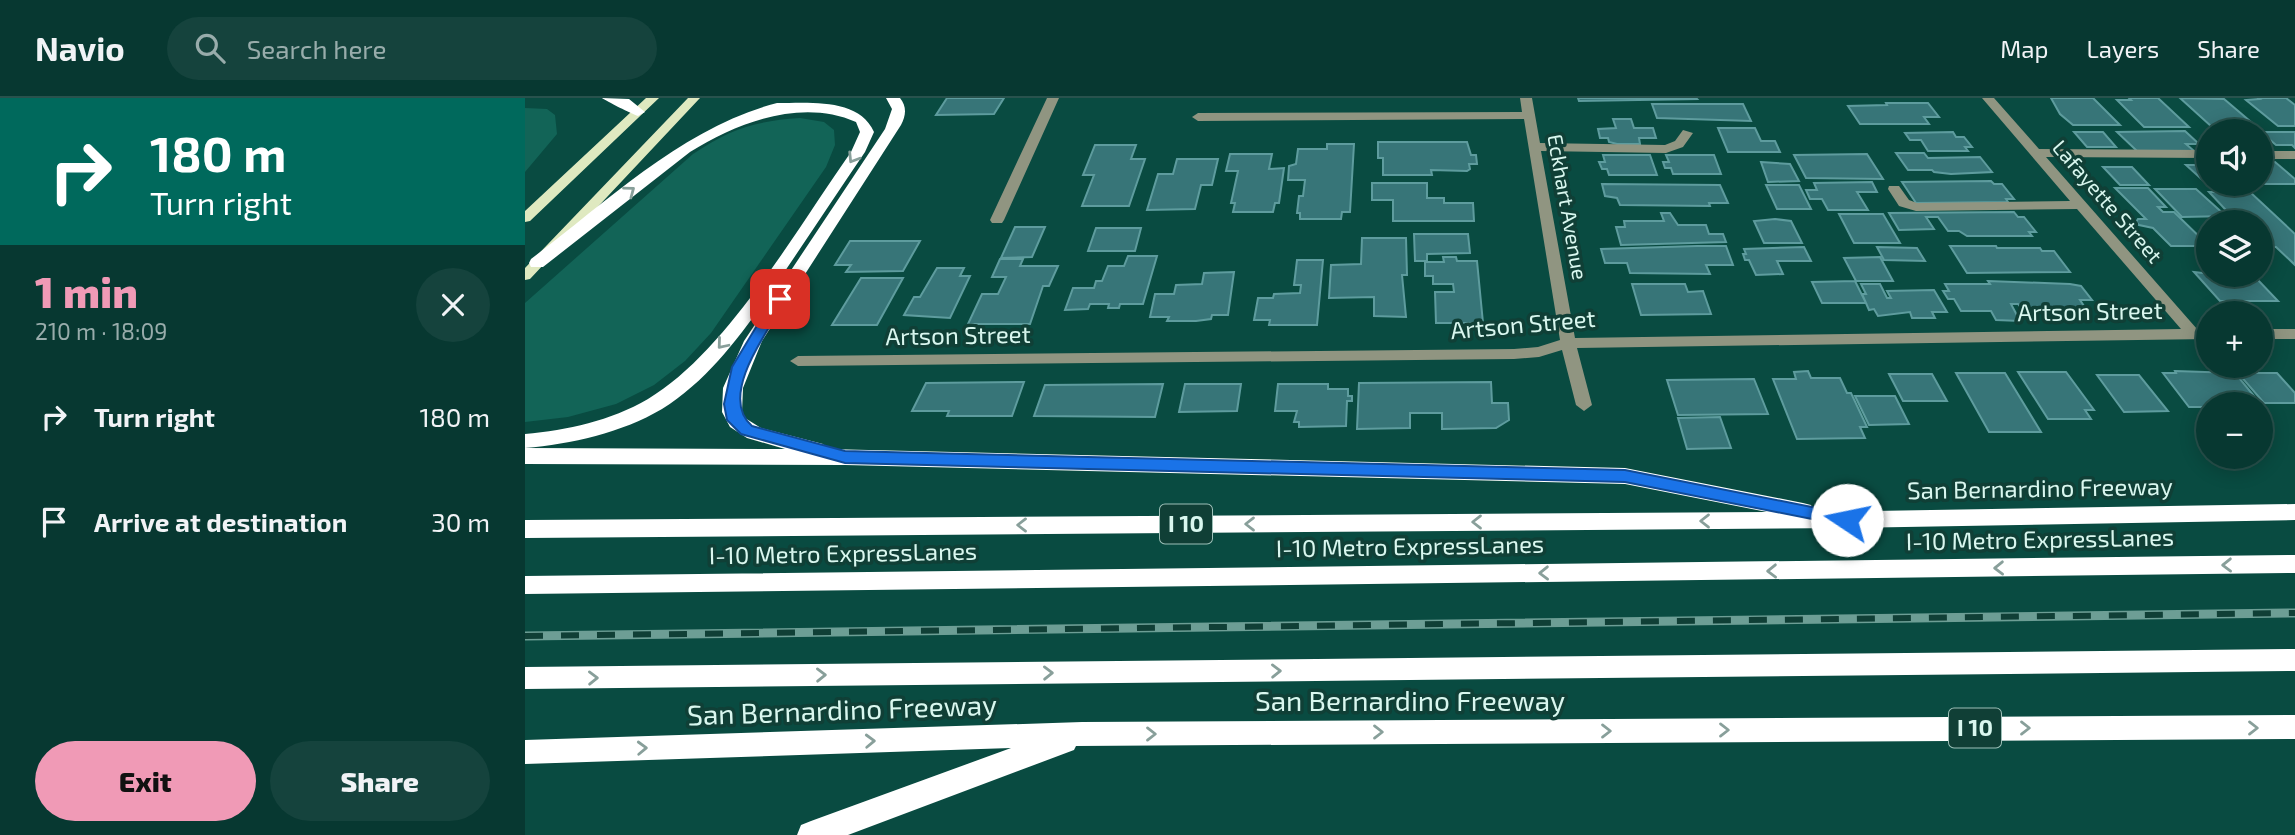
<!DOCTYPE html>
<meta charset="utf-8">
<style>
body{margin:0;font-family:"Exo 2",sans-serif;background:#15433d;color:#f1f3f6;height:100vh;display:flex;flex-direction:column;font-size:26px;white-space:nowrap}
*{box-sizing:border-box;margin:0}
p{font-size:23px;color:#98acab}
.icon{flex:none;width:38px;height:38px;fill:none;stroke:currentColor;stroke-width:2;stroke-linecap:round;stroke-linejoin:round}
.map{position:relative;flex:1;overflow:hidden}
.details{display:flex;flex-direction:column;background:#073831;width:525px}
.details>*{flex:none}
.guide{background:#00695c;color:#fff;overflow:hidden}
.fabs{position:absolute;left:1671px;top:21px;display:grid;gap:14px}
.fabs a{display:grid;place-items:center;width:77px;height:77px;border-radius:50%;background:#073831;box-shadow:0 4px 18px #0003,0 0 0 2px #28524d;font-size:35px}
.pin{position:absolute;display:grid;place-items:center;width:60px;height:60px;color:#fff;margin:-30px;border-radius:14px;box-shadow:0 4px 10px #0006}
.me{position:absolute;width:77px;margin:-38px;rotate:281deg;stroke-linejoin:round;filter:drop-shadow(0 0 5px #0008)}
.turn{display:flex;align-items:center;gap:24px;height:147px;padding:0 35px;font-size:32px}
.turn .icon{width:91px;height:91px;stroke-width:2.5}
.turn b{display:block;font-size:49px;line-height:60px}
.round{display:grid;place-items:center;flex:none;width:74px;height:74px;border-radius:37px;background:#15433d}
.overview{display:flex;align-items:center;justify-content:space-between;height:119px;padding:0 35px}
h1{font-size:42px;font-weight:800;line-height:52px;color:#f09ab6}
.action{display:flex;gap:14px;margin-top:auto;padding:14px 35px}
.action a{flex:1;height:80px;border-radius:42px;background:#f09ab6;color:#111;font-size:28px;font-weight:800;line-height:80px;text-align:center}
.action a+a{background:#15433d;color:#f1f3f6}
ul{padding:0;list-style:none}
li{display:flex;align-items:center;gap:21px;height:105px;padding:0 35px}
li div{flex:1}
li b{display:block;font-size:26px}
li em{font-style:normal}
header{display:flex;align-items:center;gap:42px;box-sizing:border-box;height:98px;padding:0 35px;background:#073831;border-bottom:2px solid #28524d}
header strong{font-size:33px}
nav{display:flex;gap:38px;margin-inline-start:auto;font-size:24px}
.search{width:490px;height:63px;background:#15433d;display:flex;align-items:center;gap:18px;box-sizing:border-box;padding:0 24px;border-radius:38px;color:#98acab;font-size:26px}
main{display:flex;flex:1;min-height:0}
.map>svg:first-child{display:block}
</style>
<header>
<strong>Navio</strong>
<div class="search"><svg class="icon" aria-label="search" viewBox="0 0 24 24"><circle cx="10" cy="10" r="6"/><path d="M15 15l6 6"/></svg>Search here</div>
<nav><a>Map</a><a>Layers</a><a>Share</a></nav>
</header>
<main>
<section class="details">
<div class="guide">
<div class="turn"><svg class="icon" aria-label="right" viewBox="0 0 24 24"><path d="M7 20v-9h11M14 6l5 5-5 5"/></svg><div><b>180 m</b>Turn right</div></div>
</div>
<div class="overview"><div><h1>1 min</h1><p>210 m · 18:09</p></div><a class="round"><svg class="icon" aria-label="close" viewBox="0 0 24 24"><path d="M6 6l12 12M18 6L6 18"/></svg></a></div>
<ul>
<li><svg class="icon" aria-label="right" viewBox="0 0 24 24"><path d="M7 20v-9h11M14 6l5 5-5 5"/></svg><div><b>Turn right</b></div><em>180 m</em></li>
<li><svg class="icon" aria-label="arrive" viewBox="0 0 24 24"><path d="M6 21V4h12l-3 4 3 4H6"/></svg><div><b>Arrive at destination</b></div><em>30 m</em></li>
</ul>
<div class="action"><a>Exit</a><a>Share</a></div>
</section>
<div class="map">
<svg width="1770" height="737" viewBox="0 0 1770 737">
<rect width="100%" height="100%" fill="#094b41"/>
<!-- green -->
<path fill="#126457" d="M0,10L22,11L30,17L32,36L0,74Z
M275,20L299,24L309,32L310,47L301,69L186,235L160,263L129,287L91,306L43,319L0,324V205L168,56C205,31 230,23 275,20Z"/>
<!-- building -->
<path fill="#377578" stroke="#5e9c9e" stroke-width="2" d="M422,0H479L469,16L411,17Z
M1053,0H1171L1172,1L1054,3Z
M1526,0H1568L1595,27H1548L1535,16Z
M1604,0H1633L1664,29H1619L1592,2H1606Z
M1655,0L1699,1L1732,29H1687Z
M1732,0H1761L1770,7V28H1753L1721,2L1734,1Z
M1361,5H1403L1414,19H1399L1404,26H1335L1323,8L1362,7Z
M1127,6H1218L1226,23L1132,20Z
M1088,21H1106L1109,30H1128L1131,40H1114L1115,46H1092L1084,44L1083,40H1075L1073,31L1091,30Z
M1193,30H1230L1236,43H1250L1255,54H1203Z
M1660,33L1674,46H1661L1669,53H1612L1592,34Z
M1428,34L1431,39H1439L1447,49H1440L1443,53H1403L1396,42H1385L1380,35Z
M1549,34H1578L1591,49H1562Z
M1736,34H1770V50L1767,47H1751Z
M853,44H942L946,57H951L952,66H944L945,71L942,73L906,72L907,77H858V60H853Z
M802,46H829L825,114H817L816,121H775V115H772L774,98H778L780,82H763L764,68L771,66L773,51H802Z
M570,47H611L606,61H620L604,108H557L569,77H558Z
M1371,55H1399L1403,60L1455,59L1467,74L1426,76L1409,74L1407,72H1383Z
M705,56H747L744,71L759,70L754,105H750L748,114H708L710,105H706L713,73H701Z
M1342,56L1358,81L1281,80L1269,57Z
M1078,57H1125L1132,77H1084L1082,71H1077L1074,64H1080Z
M1141,57H1189L1196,76H1148L1146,70H1140L1138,64H1144Z
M652,61H693L687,87H676L670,111L622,112L633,76H648Z
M1236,64L1265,66L1274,83L1243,84Z
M1736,64H1750L1770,81V86H1727H1736Z
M1661,67H1684V86H1718H1682Z
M1578,69H1607L1624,87H1595Z
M1466,83L1469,86H1477L1489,101H1481L1483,104L1391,105L1377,84Z
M1347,84L1352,94H1332L1343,112H1303L1297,101H1285L1281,92H1292L1289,85Z
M847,85H902V100H919V105H948L949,123H868V102H847Z
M1077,86L1195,87L1203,105H1184L1185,108L1095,107L1092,100L1080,98Z
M1241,87H1274L1286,111H1252Z
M1590,90H1623L1641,109H1633L1638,114H1649L1684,148H1646L1628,130L1614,127L1611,124L1613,121H1621Z
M1630,91H1671L1701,118L1657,119Z
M1684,94H1725L1770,136V167L1751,149H1740L1736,145V124H1712Z
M1489,114L1493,119H1499L1511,134H1504L1507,138H1442L1434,133H1423L1413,119H1401L1409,131L1374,132L1364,115Z
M1136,115H1145L1153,127H1181L1184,136H1198L1201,144L1096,147L1091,129H1100L1099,123H1139Z
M1314,116H1358L1375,145H1329Z
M1250,121L1266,123L1277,145H1239L1229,123Z
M490,129H520L507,159L476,160Z
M571,130H616L610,153H563Z
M889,136H943L945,155L902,156V163H890Z
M837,140H881L882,177H877L881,219L849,218V199L804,200L806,167L836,166Z
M325,143H395L378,173L321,174L326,167H310Z
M1172,148H1201L1208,167H1181L1185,176L1105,175L1102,165H1080L1076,151Z
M1425,148H1471L1472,150H1515L1517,153H1529L1545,174L1442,175Z
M1279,149L1286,163H1252L1258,176L1231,177L1224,162H1220L1218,156H1221L1219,151Z
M1352,149L1392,150L1400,163L1359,162Z
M603,158H632L618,206H595L594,210H583L584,206H565L563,211L540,212L548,190H569L571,183H577L583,168H599Z
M918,159H931L932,163H952L958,225H911L910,194H929L928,186H908V178H900V164H919Z
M1355,159L1368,183H1331L1319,160Z
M475,161H498L495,168H533L524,188H518L505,226H443L457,196H473L481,179H467Z
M772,162H798L792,227H744L745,222H729L733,200H748L749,196L775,195L776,187H769Z
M412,170H439L435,178H445L425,220L379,217L389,199H395Z
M709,174L703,217H687L686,221L671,223H642L644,219H625L630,196H649L651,187L677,186L679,175Z
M1669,174L1695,177L1700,182H1733L1753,203H1695Z
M336,180H378L352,227H307Z
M1330,183L1341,205H1297L1287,184Z
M1463,183L1545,186L1556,188L1567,202H1555L1563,214H1499L1493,206H1486L1495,223L1471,222L1466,213H1436L1429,201H1423L1418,193H1424L1420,186H1465Z
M1107,186H1160L1163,194L1178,193L1186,216L1116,217Z
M1336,186H1355L1362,200H1366L1362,193L1409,192L1422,214H1407L1410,220H1387L1385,214L1353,218L1349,211L1344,212L1337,196H1341Z
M1283,273L1286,280H1315L1322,295H1326L1342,329H1335L1340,340L1272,341L1248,281H1271L1269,274Z
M1650,273L1710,275L1739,310H1736V306H1684V309H1664L1638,275H1651Z
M1493,274H1541L1569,312H1560L1566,321H1523Z
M1431,275H1480L1516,334H1464Z
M1713,275H1752L1770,295V305H1739Z
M1364,276H1407L1422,303H1378Z
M1572,277H1614L1643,313L1599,314Z
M1229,281L1243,316L1153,317L1142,282Z
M499,284L487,318H422L424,313H387L401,285Z
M966,284L967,305H983L984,322L971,330L917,331V315H885V330L832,331L834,285Z
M638,286L630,319L509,318L520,287Z
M660,286H716L712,313L654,314Z
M753,286H803V291H823V298H827V303H822L821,328L774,329V324H769L772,313H750Z
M1330,298H1370L1384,326L1344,327Z
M1195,319L1206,350L1162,351L1153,320Z"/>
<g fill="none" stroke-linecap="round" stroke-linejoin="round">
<!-- minor -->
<path fill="#909581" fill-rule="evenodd" d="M522,0H534L479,122L477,125H467L465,122Z
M995,0H1007L1015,45L1140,47L1150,43L1158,32L1168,35L1158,49L1141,55L1016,53L1050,240L1656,231L1552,111L1391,113L1374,108L1363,91L1364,88H1374L1384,102L1392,105L1545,103L1457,0H1469L1514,51L1684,52V60L1521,59L1672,231H1684V241L1052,250L1067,307L1059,313L1051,307L1037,252L1014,259L989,261L273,268L265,263L273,258L989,251L1013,249L1035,242L999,21L673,23L667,19L673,15L997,14Z
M1736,53H1770V61H1736Z
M1736,231H1770V241H1736Z"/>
<!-- major -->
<path fill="#dfe9c0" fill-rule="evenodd" d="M121,0H134L5,123L0,124V113Z
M163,0H175L5,181L0,182V170Z"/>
<!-- highway -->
<path fill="#fff" fill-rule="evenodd" d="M77,0L104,1L120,14L113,18C107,16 81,3 77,0Z
M361,0H375C382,9 381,17 376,27L237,243L218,290L217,314L220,320L236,330L298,346L301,351L1100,370L1278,405L1286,407L1289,414L1770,406V422L1322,430L0,440V422L1242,414L1100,386L320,367L0,366V350L260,351L222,340L205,329L197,314L198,290L219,243L360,31L367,11Z
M252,5C286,5 334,0 349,34L340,54C313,94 287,133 260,173C226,223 190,278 137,311C96,335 47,346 0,350V336C43,332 85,323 123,301C201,255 273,129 326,54L335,34L331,24C277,0 213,24 165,54L18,169H6L4,165L6,161C80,105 160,28 252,5Z
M1770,457V475L0,496V478Z
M1770,551V573L0,591V569Z
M1770,617V641L551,648L549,652L323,737H272L276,727L286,723L486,650L0,666V642L557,624Z"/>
<!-- rail casing -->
<g stroke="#6d9e95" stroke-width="9">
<path id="rail" d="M0,538L1770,515"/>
</g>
<!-- rail -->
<use href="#rail" stroke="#103f36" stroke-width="6" stroke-dasharray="18" stroke-linecap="butt"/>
</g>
<!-- one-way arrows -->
<defs><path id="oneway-chevron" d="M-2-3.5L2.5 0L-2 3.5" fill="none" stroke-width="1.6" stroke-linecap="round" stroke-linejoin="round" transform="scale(1.75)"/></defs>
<g stroke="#889f9a">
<use href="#oneway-chevron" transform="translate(328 60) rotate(122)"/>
<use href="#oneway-chevron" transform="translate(105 93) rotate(-37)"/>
<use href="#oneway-chevron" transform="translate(197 246) rotate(130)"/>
<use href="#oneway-chevron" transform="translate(1180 423) rotate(180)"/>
<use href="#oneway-chevron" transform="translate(952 424) rotate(180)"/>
<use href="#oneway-chevron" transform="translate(725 426) rotate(180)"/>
<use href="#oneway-chevron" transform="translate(497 427) rotate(180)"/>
<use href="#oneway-chevron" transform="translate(1702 467) rotate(179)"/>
<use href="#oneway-chevron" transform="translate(1474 470) rotate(179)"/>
<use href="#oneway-chevron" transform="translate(1247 473) rotate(179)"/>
<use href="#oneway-chevron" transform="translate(1019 475) rotate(179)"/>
<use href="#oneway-chevron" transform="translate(751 573) rotate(-1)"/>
<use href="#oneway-chevron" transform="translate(523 575) rotate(-1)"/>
<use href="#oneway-chevron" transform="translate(296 577) rotate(-1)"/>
<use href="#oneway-chevron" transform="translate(68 580) rotate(-1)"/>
<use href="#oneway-chevron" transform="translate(1500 630)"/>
<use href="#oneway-chevron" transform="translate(1728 630)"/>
<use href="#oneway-chevron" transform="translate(1199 632)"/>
<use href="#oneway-chevron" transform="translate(1081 633)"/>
<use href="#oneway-chevron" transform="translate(853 634)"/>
<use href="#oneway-chevron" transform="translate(626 636)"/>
<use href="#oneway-chevron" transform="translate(345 643) rotate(-2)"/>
<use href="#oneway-chevron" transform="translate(117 650) rotate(-2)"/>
</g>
<!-- route -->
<path fill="#1a73e8" stroke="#114b97" stroke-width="2" d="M255,197L262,201C244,231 192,298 227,328L320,353L1100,372L1322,416L1328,417L1330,422L1328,426L1322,428L1100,384L320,365L216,336L202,322L199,306L207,269L248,201Z"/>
<g text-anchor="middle" stroke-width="7" stroke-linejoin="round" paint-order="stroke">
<!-- far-street labels -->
<g font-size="21" fill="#d9f7ef" stroke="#103f36">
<text transform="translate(1582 104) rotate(49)" y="7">Lafayette Street</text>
<text transform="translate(1042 109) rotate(80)" y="7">Eckhart Avenue</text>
</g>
<!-- shield labels -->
<g fill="#103f36" stroke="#9dc0b8" stroke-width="2">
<rect x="635" y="406.5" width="52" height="39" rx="5"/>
<rect x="1424" y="610.5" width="52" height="39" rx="5"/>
</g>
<g font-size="23" font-weight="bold" fill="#d9f7ef">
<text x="661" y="434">I 10</text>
<text x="1450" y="638">I 10</text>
</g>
<!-- street labels -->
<g font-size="24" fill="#d9f7ef" stroke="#103f36">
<text transform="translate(1565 214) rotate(-1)" y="8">Artson Street</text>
<text transform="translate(998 227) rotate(-5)" y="8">Artson Street</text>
<text transform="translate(433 238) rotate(-1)" y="8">Artson Street</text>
<text transform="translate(1515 391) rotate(-1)" y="8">San Bernardino Freeway</text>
<text transform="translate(1515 442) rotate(-1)" y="8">I-10 Metro ExpressLanes</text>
<text transform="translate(885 449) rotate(-1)" y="8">I-10 Metro ExpressLanes</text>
<text transform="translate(318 456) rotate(-1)" y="8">I-10 Metro ExpressLanes</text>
</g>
<!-- near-street labels -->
<g font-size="28" fill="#d9f7ef" stroke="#103f36">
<text x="885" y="613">San Bernardino Freeway</text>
<text transform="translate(317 612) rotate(-2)" y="10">San Bernardino Freeway</text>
</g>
</g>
</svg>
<div class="fabs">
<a><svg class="icon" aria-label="sound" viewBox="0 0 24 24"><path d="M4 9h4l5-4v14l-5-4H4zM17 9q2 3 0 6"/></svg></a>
<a><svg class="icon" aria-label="layers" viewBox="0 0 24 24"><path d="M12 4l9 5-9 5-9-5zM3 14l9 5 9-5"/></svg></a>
<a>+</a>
<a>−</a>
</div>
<div class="pin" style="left:255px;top:201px;background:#d93025"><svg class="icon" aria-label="arrive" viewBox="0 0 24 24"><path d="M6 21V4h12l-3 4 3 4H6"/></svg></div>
<svg class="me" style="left:1322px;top:422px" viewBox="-20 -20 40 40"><circle r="19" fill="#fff"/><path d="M0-13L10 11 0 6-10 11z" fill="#1a73e8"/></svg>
</div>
</main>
